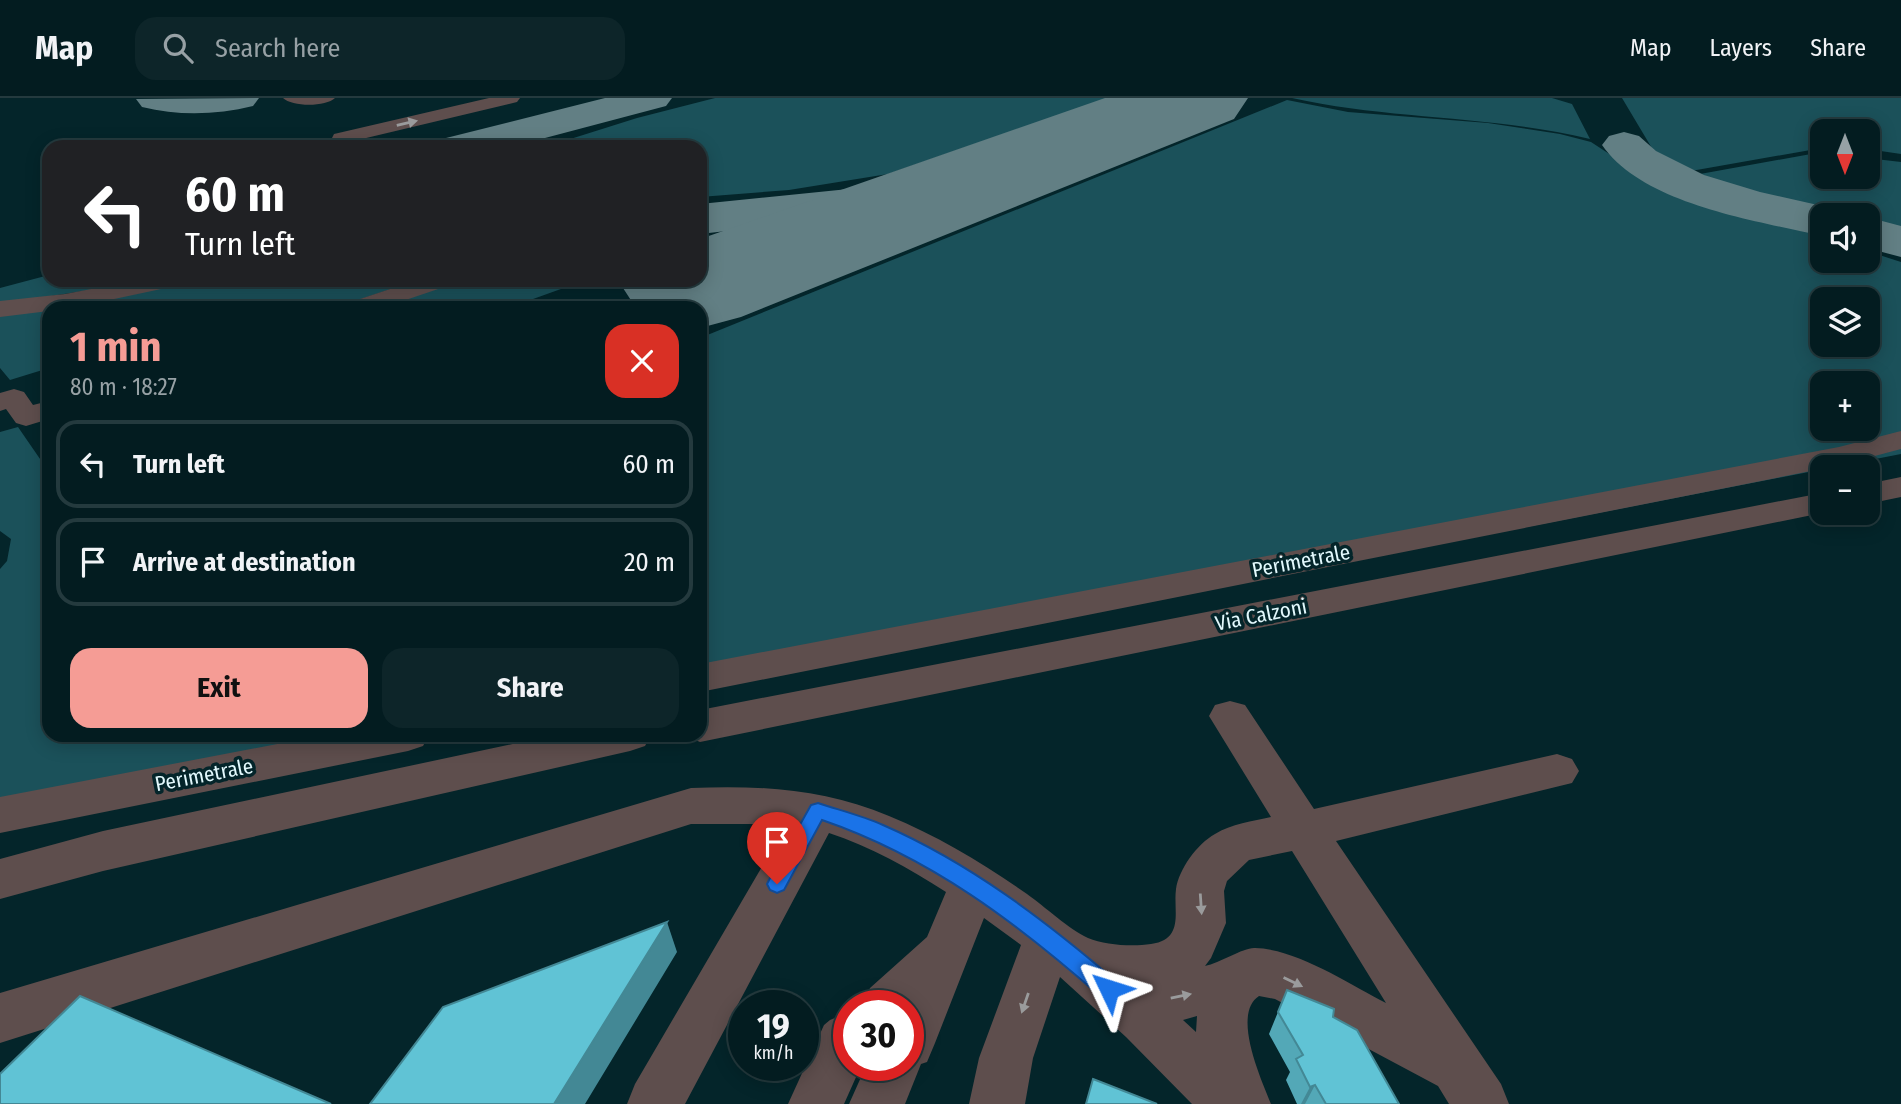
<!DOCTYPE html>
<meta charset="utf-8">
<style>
body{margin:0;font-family:"Fira Sans Condensed",sans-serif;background:#0d2529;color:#f1f3f6;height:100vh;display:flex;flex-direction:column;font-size:26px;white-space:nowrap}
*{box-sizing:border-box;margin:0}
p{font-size:23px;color:#97a1a5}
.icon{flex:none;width:38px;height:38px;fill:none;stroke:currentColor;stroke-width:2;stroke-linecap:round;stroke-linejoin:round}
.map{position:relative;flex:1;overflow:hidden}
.details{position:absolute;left:42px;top:203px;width:665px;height:441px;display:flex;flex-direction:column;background:#031c20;border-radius:21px;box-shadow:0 4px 18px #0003,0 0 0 2px #243a3e}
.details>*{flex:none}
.hud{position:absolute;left:42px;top:42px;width:665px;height:147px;border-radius:21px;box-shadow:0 4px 18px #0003,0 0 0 2px #243a3e;background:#202124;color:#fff;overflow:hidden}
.needle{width:46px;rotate:180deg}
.buttons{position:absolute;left:1810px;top:21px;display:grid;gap:14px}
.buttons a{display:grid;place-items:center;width:70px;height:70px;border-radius:14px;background:#031c20;box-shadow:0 4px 18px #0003,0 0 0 2px #243a3e;font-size:35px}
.speed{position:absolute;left:728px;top:892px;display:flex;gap:14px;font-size:35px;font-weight:700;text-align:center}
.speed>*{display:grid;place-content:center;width:91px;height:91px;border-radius:50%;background:#031c20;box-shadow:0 4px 18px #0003,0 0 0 2px #243a3e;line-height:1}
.speed small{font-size:18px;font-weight:400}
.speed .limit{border:10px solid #d22;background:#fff;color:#111}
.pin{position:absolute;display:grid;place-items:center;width:60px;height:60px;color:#fff;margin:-72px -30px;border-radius:50% 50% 50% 0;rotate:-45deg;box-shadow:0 0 7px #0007}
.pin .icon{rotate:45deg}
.me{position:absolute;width:77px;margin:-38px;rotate:311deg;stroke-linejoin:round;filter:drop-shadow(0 0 5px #0008)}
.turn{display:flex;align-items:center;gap:24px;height:147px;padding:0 28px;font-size:32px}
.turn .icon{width:91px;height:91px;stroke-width:2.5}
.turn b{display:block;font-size:49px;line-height:60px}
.round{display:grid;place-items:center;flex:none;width:74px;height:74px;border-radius:21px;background:#0d2529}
.summary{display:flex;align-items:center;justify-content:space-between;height:119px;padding:0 28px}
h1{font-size:42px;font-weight:700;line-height:52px;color:#f59c95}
.button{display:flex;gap:14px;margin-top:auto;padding:14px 28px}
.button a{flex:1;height:80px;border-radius:21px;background:#f59c95;color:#111;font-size:28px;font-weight:700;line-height:80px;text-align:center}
.button a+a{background:#0d2529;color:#f1f3f6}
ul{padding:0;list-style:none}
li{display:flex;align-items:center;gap:21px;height:88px;margin:0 14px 10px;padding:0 14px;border:4px solid #243a3e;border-radius:21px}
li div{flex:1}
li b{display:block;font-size:26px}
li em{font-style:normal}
header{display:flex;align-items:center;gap:42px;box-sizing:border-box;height:98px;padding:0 35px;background:#031c20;border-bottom:2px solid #243a3e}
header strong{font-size:33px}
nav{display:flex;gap:38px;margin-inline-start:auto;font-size:24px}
.search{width:490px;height:63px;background:#0d2529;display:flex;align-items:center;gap:18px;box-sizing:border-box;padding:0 24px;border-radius:21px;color:#97a1a5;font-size:26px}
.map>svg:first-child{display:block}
</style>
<header>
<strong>Map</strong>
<div class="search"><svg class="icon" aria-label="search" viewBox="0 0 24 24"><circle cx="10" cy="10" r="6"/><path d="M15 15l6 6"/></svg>Search here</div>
<nav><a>Map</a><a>Layers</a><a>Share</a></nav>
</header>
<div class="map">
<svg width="1901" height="1006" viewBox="0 0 1901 1006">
<rect width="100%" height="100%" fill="#04252a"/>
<!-- green -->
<path fill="#1b515a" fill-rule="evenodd" d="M715,0H1108L888,76L789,92L700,99V49H545L637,20Z
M1292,0H1552L1572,6L1590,41C1490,17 1391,22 1292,0Z
M1622,0H1901V56L1867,51V33H1822V50L1691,73L1653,52Z
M1287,2L1348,14L1488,25L1560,36L1591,44L1643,78L1678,93L1822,138V163H1867V153L1901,164V356L700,590V240ZM1822,201H1867V247H1822ZM1822,285H1867V331H1822Z
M1822,54V79H1867V60L1901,64V129L1867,121V117H1851L1752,95L1700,76Z
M49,177V182H154L0,206V190Z
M184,182H418L334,210H58Z
M457,182H586L508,210H372Z
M49,212V270L10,282L0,270V216Z
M18,329L49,374V637H457L0,731V471L7,463L11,441L0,433V334Z"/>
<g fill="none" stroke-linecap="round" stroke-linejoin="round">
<!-- taxiway -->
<path fill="#627f84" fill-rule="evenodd" d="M259,0L253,8C216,17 179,18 142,9L136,1Z
M605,0H672L666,8L511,49H439L446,40Z
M1624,34L1639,38L1656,53L1704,77L1760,94L1840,112L1843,117H1822V138C1755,122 1644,107 1602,47L1609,38Z
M974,69L990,73L997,83L990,93L888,115L700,136V106L888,87Z
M1867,119L1901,128V159L1867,150Z"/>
<!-- runway -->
<path fill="#627f84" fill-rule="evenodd" d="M1105,0H1248L1234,21L741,219L700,230V210H636L623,190L628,182H700V141Z"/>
<!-- minor -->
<path fill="#5e4e4d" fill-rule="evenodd" d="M283,0H335C326,9 292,9 283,0Z
M489,0H520L517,4L341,46L332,40L334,36Z
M138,182H183L180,187L86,207L49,210V213L0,219V203L65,196Z
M417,182H453L450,187L382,210H344L348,205Z
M14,291L24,294L33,307L49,303V321L26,328L16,325L6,311L0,313V295Z
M1901,333V351L1841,367L700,594V566L1839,349Z
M1901,379V399L1867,406V386Z
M1822,395V415L700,644L684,637H700V612Z
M1230,603L1245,607L1314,711L1557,656L1572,661L1579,673L1572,685L1336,743L1501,986L1509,1006H1449L1438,988L1275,901L1259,898C1231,916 1262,983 1271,1006H1192L1126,939L1060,879L1033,960L1025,1006H969L979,960L1021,847L984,820L935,945L927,964L921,966L905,1006H849L866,968H908V908H862L870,890L927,839L946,794C909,770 871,749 829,735L685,1006H627L635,986L787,726H691L0,945V895L691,690C760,687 824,691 889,718C938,738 984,766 1027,796C1044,808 1070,832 1088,840C1105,847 1132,849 1151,846C1185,841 1173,813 1176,791C1179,771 1197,746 1215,736C1231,726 1253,723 1271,719L1209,618L1215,607ZM1292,753L1386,905C1349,886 1297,851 1255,850C1244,849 1220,865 1205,868L1211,860L1226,825L1224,793L1227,783L1249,762ZM1197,918L1196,934L1183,922Z
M324,637H429L423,648L408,653L0,735V699Z
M555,637H651L645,648L630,653L103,773L0,801V761L103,733Z
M849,914V968H861L844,1006H788L824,927L830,922Z"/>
</g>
<!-- wall -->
<path fill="#53a8b7" d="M1287,892L1333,919L1399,1006H1297L1286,982L1290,974L1269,936Z"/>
<!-- shaded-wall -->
<path fill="#438895" d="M667,824L677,854L585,1006H554Z
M1315,987L1305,1006H1301L1310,989Z"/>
<!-- building -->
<path fill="#60c3d5" stroke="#438895" stroke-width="2" d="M667,824L554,1006H370L443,909Z
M1287,892L1334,911L1333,919L1357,932L1399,1006H1326L1315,987L1310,989L1296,961L1303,957L1278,914Z
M80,898L331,1006H0V976Z
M1093,981L1157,1006H1086Z"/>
<!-- one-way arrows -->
<defs><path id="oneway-solid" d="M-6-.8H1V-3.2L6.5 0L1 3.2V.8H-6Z" transform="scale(1.75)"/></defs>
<g fill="#9a9b9c">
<use href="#oneway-solid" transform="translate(407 25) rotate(-13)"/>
<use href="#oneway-solid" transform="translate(1201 806) rotate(86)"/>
<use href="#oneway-solid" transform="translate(1293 884) rotate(26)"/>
<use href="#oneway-solid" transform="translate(1181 898) rotate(-12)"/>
<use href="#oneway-solid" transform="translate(1025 905) rotate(109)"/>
</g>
<!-- route -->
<path fill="#1a73e8" stroke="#114b97" stroke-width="2" d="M818,705C839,712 863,718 883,727C970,765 1046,823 1117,884L1121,891L1117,899L1109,902L1101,899C1017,825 930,759 822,722L784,792L777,795L770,792L767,786L770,780L811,707Z"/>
<g text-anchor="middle" stroke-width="7" stroke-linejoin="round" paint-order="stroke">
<!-- street labels -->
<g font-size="21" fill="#e3f9fd" stroke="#04252a">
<text transform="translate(1301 463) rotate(-11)" y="7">Perimetrale</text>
<text transform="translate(1261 517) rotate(-11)" y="7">Via Calzoni</text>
<text transform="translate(204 677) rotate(-11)" y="7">Perimetrale</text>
</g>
</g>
</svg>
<div class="buttons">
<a><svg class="needle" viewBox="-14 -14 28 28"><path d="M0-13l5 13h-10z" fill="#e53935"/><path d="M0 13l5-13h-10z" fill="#97a1a5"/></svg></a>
<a><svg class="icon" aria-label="sound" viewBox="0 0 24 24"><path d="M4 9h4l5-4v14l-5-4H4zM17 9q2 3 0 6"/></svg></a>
<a><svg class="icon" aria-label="layers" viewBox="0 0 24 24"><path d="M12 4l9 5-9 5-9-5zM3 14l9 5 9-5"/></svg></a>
<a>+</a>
<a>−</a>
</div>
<div class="speed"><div>19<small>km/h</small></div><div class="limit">30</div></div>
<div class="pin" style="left:777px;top:786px;background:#d93025"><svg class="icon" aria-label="arrive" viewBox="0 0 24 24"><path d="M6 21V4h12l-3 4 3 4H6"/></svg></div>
<svg class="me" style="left:1109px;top:891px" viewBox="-20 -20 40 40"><path d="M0-17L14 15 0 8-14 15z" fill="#1a73e8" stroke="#fff" stroke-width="4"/></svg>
<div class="hud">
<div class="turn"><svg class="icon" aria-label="left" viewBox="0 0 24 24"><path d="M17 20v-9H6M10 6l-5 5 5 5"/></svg><div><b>60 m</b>Turn left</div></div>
</div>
<section class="details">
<div class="summary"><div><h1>1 min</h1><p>80 m · 18:27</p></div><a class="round" style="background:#d93025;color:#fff"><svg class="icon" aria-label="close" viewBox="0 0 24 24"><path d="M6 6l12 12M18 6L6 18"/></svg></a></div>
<ul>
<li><svg class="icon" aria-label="left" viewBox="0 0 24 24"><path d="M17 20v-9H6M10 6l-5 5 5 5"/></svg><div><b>Turn left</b></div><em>60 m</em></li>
<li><svg class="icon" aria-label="arrive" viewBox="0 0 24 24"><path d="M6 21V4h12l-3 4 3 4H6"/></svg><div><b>Arrive at destination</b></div><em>20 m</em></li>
</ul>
<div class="button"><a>Exit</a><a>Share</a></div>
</section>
</div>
